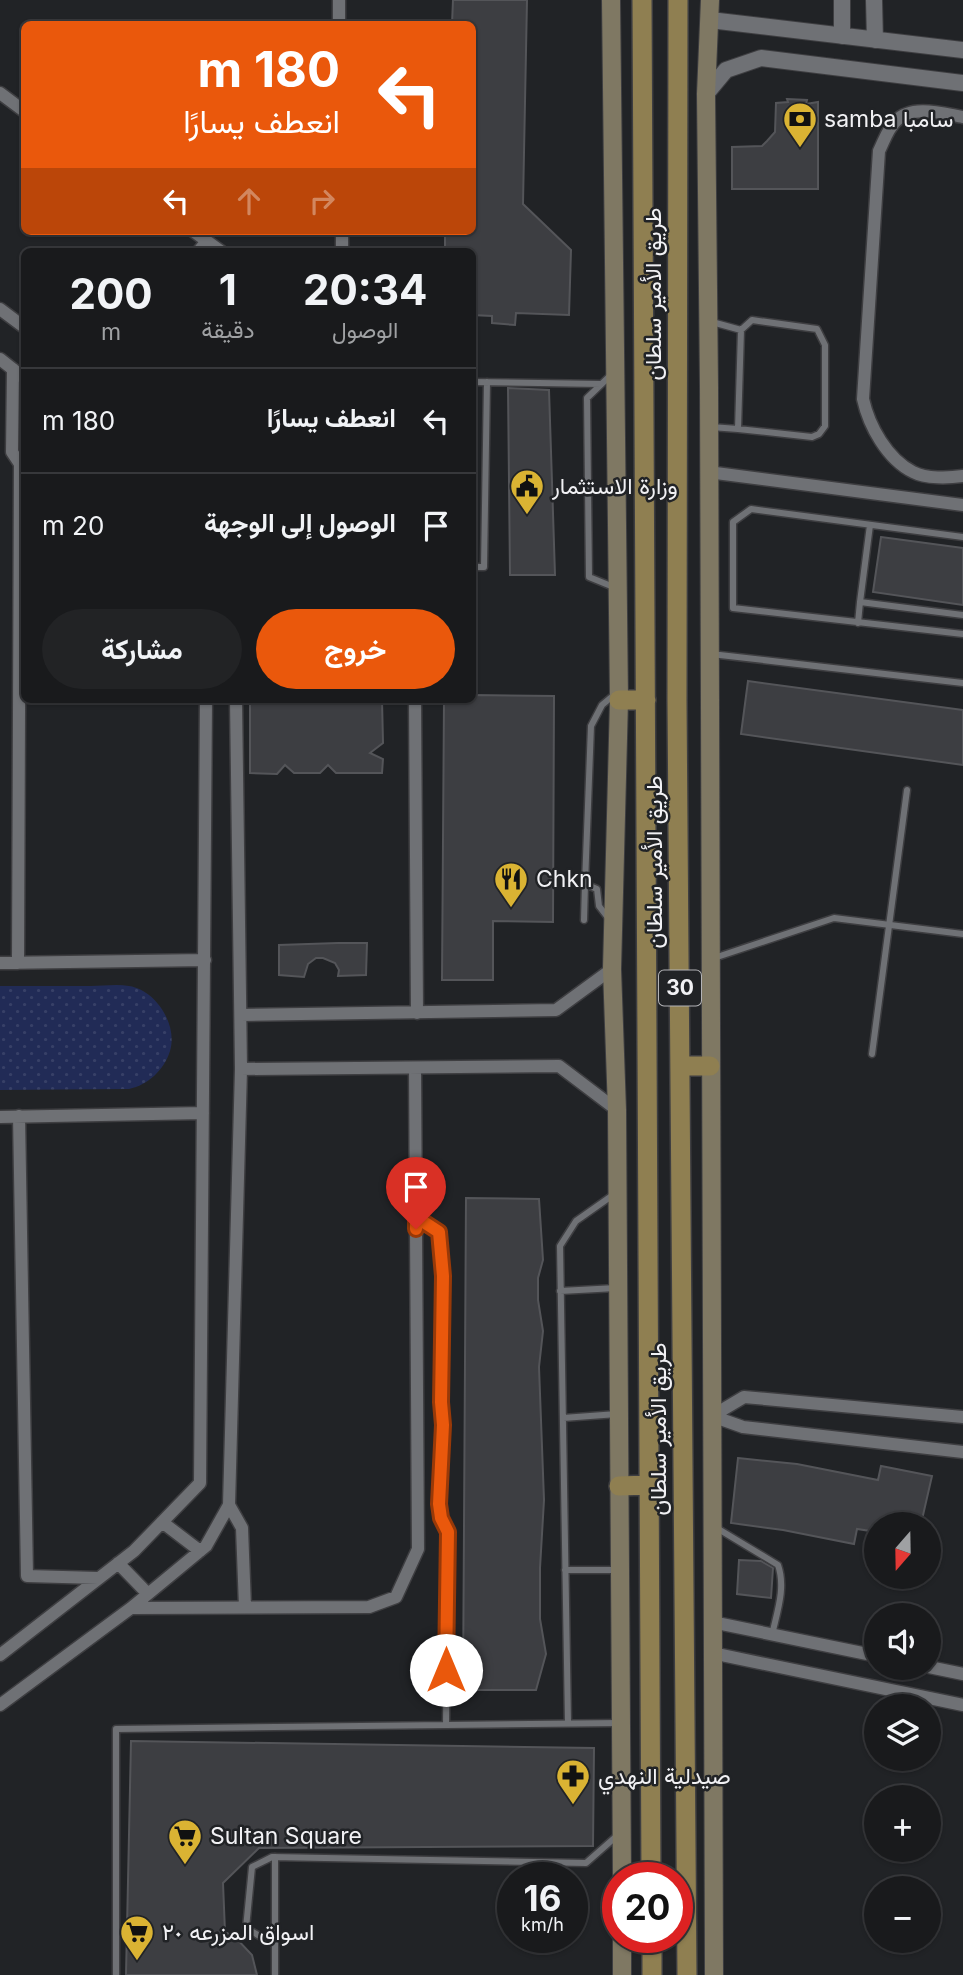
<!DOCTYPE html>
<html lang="ar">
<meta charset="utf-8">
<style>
body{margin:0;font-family:Inter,Vazirmatn,sans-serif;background:#222325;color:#f1f3f6;direction:rtl;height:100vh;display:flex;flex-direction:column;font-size:26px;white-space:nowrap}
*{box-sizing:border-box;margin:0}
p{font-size:23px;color:#9fa1a3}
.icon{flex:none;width:38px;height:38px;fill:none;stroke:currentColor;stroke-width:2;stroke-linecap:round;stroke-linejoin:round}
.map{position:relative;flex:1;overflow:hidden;direction:ltr}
.sheet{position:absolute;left:21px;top:248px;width:455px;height:455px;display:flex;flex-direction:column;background:#191a1c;border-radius:10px;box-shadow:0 2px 5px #0004,0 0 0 2px #37383b;direction:rtl}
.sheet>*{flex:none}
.guide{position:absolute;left:21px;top:21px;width:455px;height:214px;border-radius:10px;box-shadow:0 2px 5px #0004,0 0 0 2px #37383b;direction:rtl;background:#ea580c;color:#fff;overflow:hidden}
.needle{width:46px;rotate:200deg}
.buttons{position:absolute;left:864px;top:1512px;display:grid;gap:14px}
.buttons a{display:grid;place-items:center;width:77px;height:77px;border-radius:50%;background:#191a1c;box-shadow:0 2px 5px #0004,0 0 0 2px #37383b;font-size:35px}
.speed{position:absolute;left:497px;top:1862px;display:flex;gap:14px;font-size:35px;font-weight:700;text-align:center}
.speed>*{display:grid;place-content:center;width:91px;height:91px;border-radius:50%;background:#191a1c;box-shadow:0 2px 5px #0004,0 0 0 2px #37383b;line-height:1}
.speed small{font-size:18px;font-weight:400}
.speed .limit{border:10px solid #d22;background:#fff;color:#111}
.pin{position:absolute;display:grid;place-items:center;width:60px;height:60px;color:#fff;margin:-72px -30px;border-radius:50% 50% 50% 0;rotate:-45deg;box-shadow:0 0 7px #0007}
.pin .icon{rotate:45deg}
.me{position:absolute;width:77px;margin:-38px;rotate:0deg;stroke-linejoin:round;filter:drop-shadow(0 0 5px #0008)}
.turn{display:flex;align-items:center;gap:24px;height:147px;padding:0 21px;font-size:32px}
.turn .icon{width:91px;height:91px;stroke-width:2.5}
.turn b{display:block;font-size:49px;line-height:60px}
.lanes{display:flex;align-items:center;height:66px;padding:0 21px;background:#0003;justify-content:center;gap:35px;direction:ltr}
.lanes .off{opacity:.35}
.eta{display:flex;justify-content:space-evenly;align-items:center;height:119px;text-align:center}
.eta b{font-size:42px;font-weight:700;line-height:49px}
.action{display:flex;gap:14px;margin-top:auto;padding:14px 21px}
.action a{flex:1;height:80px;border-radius:42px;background:#ea580c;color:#fff;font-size:28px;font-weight:700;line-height:80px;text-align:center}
.action a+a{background:#222325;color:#f1f3f6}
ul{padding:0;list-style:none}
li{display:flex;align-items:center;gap:21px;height:105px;padding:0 21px;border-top:2px solid #37383b}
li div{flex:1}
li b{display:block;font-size:26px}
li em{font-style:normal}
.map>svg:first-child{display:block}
</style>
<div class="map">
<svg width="963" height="1975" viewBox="0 0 963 1975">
<defs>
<pattern id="grass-dots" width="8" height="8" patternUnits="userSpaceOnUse" patternTransform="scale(1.75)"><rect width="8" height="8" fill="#212b56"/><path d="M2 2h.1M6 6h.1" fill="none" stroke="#374067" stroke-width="1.8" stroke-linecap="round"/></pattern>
</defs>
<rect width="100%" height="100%" fill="#212326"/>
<!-- grass -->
<path fill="url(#grass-dots)" d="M0,986C30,986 61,986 91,986C103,986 117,984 129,986C156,990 178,1025 170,1051C164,1070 148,1085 129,1089L0,1090Z"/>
<!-- building -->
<path fill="#3d3e42" stroke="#545559" stroke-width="2" d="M453,0H527L523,204L571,250L569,315L516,313L515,325L492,323V316L472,315V252H445V231H472V24H452Z
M787,99L807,100L806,104L818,102V189H732V147L762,146L767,141L775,132L776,103L788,102Z
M508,388L549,390L555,575H510Z
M881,537L963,548V605L873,592Z
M748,681L963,710V765L741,734Z
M472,695L554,696L553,922L493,921V980H442L444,700H472Z
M250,700H382L383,743L370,753L383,759L382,773H336L328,765L320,773H294L285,765L277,774L250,773Z
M338,943H367L366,975L338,976L339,970L335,963L323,958H316L308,964L304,977L279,975V945Z
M466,1198L539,1199L543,1260L538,1278V1300L543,1331L539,1367L544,1500L540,1568V1619L546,1654L536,1690H463Z
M738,1458L797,1464L878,1480L881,1466L932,1476L921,1524H877V1532L857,1529L854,1544L783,1530L731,1523Z
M739,1560L761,1561L773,1568L771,1598L737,1594Z
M131,1741L594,1748L593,1846L259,1848L223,1883L225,1932L236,1938L252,1955L257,1975H126Z"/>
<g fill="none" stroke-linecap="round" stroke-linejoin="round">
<!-- service casing -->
<g stroke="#3e3e41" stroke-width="9">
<path id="service" d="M613,373L587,398L589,577L616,588
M472,382L601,384
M711,427L738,429L741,330L712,322
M738,429L812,437L819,434L825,426V345L817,329L752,320L741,330
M870,525L860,602L963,615
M963,537L751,509L733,522V608L963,634
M472,567H484L487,382
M858,623L860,602
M711,654L963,683
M609,919L599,906L597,889L585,884L591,726L602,705L614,695
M584,920L585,884
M714,958L834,918L963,934
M872,1054L907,790
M416,1218L439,1232L443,1277L441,1402L443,1425L438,1504L441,1518L448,1532L446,1725
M560,1291L616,1288
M563,1418L617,1414
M715,1527L778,1565C786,1588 777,1612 772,1635
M565,1570H618
M568,1723L560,1246L576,1221L613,1195
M275,1945V1857
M116,1975V1729L620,1723
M275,1975V1945L246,1928L252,1867L272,1857L586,1863L619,1834"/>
</g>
<!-- minor casing -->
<g stroke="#3e3e41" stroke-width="15">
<path id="minor" d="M339,0V24
M0,93L24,111
M963,117C944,114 912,104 896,121C888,128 884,141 879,151L863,399C869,426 887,459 913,472C926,479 949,478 963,476
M193,231L222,252
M342,231V252
M198,252L207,241
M0,309L24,327
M0,359L24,378
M13,369L12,452L20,464
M708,472L963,505
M415,700L417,1013
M0,963L205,960
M18,963L20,464H24
M241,1015L556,1010L612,969
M241,1069L559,1066L617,1110
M19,1116L27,1576L98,1578
M0,1117L203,1113
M712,1416L744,1397L963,1417
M712,1416L743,1427L963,1452
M229,1505L242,1528L245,1607
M162,1522L200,1551
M118,1563L148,1594
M131,1608L369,1607L396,1597L418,1549L415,1068
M712,1622L877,1656
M712,1653L963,1705
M0,1655L134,1551L200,1483L206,700
M929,1667L963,1674
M0,1705L131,1608L206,1546L229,1505L241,1069L236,700"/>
</g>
<!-- tertiary casing -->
<g stroke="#3e3e41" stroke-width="18">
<path id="tertiary" d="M842,0V36
M874,0L875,40
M710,20L963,50
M706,94L726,70L761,58L963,83"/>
</g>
<!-- secondary casing -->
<g stroke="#3e3e41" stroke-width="20">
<path id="secondary" d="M611,0L619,700L612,969L617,1110L622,1878
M710,0L706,94L709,387L714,1975
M622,1937V1975"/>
</g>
<!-- primary casing -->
<g stroke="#3e3e41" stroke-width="22">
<path id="primary" d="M642,0L651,1878
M678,0L677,701L687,1975
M619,700H646
M680,1066H710
M619,1486L649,1485
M652,1937V1975"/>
</g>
<!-- service -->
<use href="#service" stroke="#6f7175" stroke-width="6"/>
<!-- minor -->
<use href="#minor" stroke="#6f7175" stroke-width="12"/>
<!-- tertiary -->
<use href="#tertiary" stroke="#6f7175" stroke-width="16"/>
<!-- secondary -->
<use href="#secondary" stroke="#7f7863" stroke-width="18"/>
<!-- primary -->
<use href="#primary" stroke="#8f7f51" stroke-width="19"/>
</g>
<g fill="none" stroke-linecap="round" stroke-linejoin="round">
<!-- route casing -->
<g stroke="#983908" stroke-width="18">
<path id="route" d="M416,1229V1217L439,1232L443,1276L441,1402L443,1425L439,1504L441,1518L448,1532L446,1670"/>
</g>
<!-- route -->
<use href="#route" stroke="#ea580c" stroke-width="12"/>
</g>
<!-- icons -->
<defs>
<g id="bank-pin" transform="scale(1.75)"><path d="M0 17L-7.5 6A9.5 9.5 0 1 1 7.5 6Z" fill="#dab333" stroke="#212326"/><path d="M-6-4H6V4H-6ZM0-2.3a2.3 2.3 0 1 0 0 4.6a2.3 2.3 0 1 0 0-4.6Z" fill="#111"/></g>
<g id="civic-pin" transform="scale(1.75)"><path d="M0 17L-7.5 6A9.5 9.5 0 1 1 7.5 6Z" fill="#dab333" stroke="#212326"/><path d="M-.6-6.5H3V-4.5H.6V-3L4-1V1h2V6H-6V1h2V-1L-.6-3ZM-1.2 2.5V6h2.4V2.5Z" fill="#111"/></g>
<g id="restaurant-pin" transform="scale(1.75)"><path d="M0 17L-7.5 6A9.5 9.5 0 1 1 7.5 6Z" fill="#dab333" stroke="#212326"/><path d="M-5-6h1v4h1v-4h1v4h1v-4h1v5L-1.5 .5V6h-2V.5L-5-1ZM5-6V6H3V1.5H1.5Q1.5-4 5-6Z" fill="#111"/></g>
<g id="pharmacy-pin" transform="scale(1.75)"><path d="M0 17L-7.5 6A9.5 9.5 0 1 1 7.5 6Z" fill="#dab333" stroke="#212326"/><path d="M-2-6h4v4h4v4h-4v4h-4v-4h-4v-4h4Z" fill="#111"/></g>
<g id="supermarket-pin" transform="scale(1.75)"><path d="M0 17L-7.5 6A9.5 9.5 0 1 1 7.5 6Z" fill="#dab333" stroke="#212326"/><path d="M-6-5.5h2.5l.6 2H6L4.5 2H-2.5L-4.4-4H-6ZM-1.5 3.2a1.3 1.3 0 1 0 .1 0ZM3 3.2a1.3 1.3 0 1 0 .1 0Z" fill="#111"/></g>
</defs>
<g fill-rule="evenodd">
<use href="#bank-pin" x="800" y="119"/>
<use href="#civic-pin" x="527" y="486"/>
<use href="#restaurant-pin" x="511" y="879"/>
<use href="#pharmacy-pin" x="573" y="1776"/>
<use href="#supermarket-pin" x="185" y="1836"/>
<use href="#supermarket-pin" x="137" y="1932"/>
</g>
<g text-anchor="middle" stroke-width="5" stroke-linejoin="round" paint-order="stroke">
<!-- shield labels -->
<rect fill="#212326" stroke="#b3b3b6" stroke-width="2" x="659" y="970.5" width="42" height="35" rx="5"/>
<g font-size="21" font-weight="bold" fill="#f1f1f4">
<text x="680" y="995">30</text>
</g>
<!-- poi labels -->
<g font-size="23" fill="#f1f1f4" stroke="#212326" text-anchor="start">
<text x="824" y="127">samba سامبا</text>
<text x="552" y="494">وزارة الاستثمار</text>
<text x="536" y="887">Chkn</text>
<text x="598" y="1784">صيدلية النهدي</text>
<text x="210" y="1844">Sultan Square</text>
<text x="162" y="1940">اسواق المزرعه ٢٠</text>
</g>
<!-- street labels -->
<g font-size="23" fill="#f1f1f4" stroke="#212326">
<text transform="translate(653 294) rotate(-90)" y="8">طريق الأمير سلطان</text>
<text transform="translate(654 862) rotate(-90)" y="8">طريق الأمير سلطان</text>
<text transform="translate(658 1429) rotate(-90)" y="8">طريق الأمير سلطان</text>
</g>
</g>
</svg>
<div class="buttons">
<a><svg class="needle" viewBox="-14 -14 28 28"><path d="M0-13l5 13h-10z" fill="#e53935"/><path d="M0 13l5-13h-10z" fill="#9fa1a3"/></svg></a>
<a><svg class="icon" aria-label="sound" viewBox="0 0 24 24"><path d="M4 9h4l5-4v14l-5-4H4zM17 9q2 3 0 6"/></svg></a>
<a><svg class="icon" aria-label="layers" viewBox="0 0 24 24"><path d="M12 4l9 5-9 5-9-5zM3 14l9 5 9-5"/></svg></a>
<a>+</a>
<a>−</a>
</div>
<div class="speed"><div>16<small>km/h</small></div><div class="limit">20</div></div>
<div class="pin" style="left:416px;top:1229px;background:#d93025"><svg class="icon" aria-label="arrive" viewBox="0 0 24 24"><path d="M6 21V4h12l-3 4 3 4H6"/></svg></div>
<svg class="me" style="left:446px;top:1670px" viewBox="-20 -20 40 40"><circle r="19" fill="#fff"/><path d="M0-13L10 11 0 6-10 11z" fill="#ea580c"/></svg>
<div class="guide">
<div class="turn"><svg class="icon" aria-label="left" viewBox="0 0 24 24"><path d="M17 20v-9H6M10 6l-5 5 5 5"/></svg><div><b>180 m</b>انعطف يسارًا</div></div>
<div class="lanes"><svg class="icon" aria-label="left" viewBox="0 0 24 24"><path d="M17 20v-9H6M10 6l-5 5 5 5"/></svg><svg class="icon off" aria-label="ahead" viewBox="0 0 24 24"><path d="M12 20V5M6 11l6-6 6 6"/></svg><svg class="icon off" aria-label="right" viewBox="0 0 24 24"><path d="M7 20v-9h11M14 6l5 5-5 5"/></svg></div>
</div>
<section class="sheet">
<div class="eta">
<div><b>20:34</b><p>الوصول</p></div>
<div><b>1</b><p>دقيقة</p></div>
<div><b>200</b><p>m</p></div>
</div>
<ul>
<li><svg class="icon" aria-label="left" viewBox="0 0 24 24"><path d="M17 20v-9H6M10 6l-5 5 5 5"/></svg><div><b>انعطف يسارًا</b></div><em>180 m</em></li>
<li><svg class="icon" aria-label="arrive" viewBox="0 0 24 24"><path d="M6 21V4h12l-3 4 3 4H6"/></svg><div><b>الوصول إلى الوجهة</b></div><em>20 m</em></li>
</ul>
<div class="action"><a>خروج</a><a>مشاركة</a></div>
</section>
</div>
